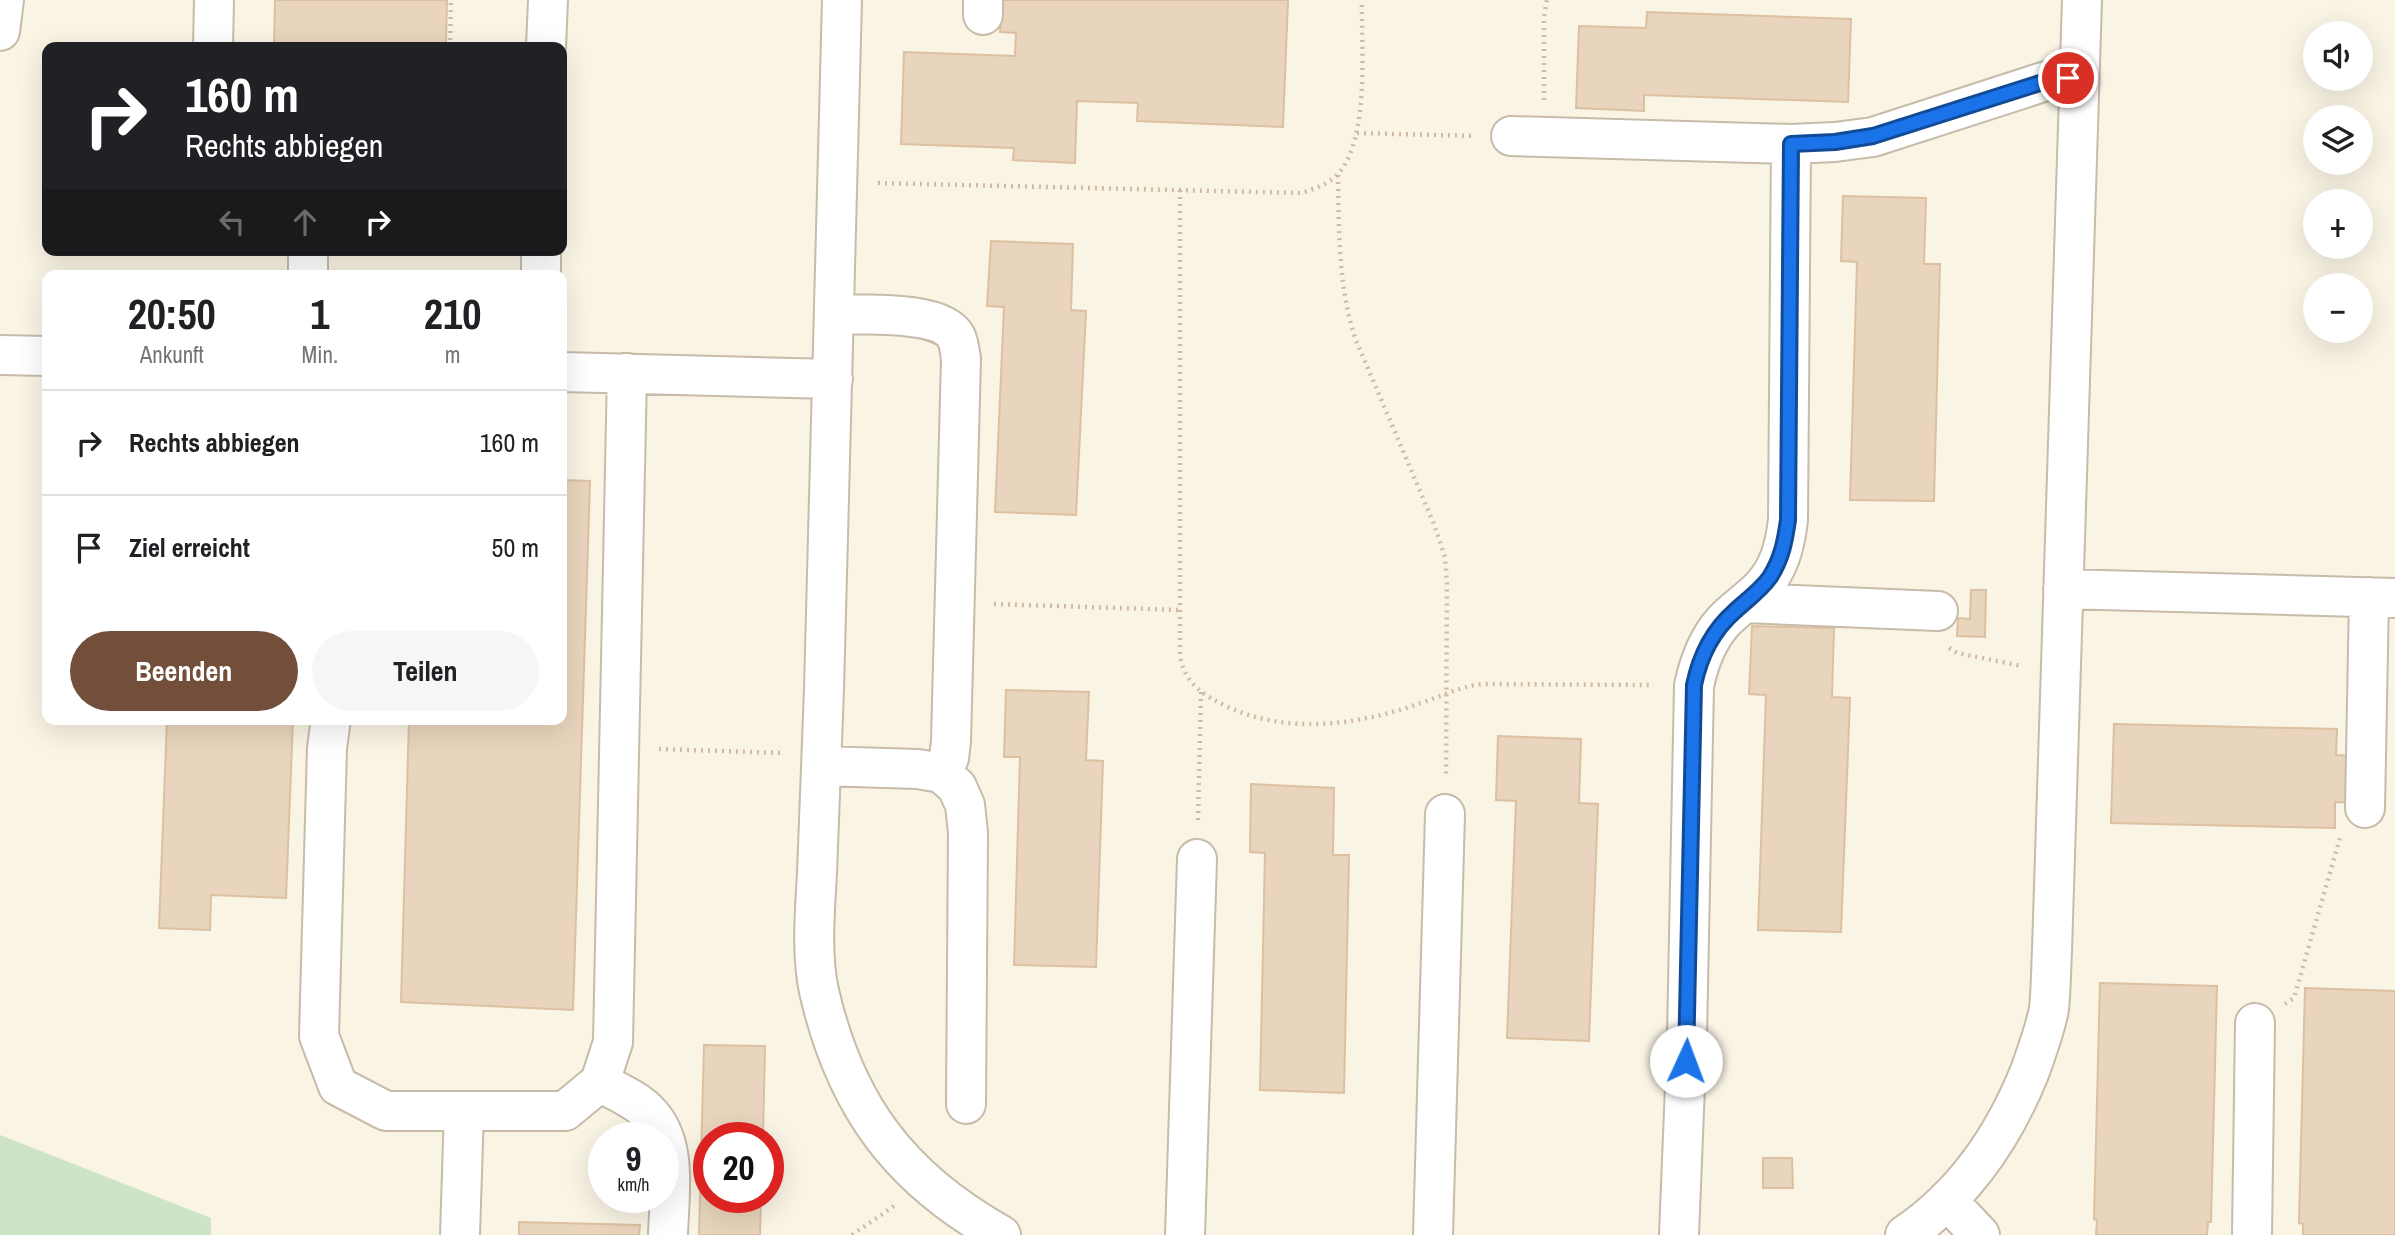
<!DOCTYPE html>
<html lang="de">
<meta charset="utf-8">
<style>
body{margin:0;font-family:"Archivo Narrow",sans-serif;background:#f6f6f6;color:#202124;height:100vh;display:flex;flex-direction:column;font-size:26px;white-space:nowrap}
*{box-sizing:border-box;margin:0}
p{font-size:23px;color:#757577}
.icon{flex:none;width:38px;height:38px;fill:none;stroke:currentColor;stroke-width:2;stroke-linecap:round;stroke-linejoin:round}
.map{position:relative;flex:1;overflow:hidden}
.panel{position:absolute;left:42px;top:270px;width:525px;height:455px;display:flex;flex-direction:column;background:#fff;border-radius:14px;box-shadow:0 7px 28px #0002}
.panel>*{flex:none}
.top-card{position:absolute;left:42px;top:42px;width:525px;height:214px;border-radius:14px;box-shadow:0 7px 28px #0002;background:#202124;color:#fff;overflow:hidden}
.buttons{position:absolute;left:2303px;top:21px;display:grid;gap:14px}
.buttons a{display:grid;place-items:center;width:70px;height:70px;border-radius:50%;background:#fff;box-shadow:0 7px 28px #0002;font-size:35px}
.speed{position:absolute;left:588px;top:1122px;display:flex;gap:14px;font-size:35px;font-weight:700;text-align:center}
.speed>*{display:grid;place-content:center;width:91px;height:91px;border-radius:50%;background:#fff;box-shadow:0 7px 28px #0002;line-height:1}
.speed small{font-size:18px;font-weight:400}
.speed .limit{border:10px solid #d22;background:#fff;color:#111}
.pin{position:absolute;display:grid;place-items:center;width:60px;height:60px;color:#fff;margin:-30px;border:4px solid #fff;border-radius:50%;box-shadow:0 2px 7px #0007}
.me{position:absolute;width:77px;margin:-38px;rotate:2deg;stroke-linejoin:round;filter:drop-shadow(0 0 5px #0008)}
.turn{display:flex;align-items:center;gap:24px;height:147px;padding:0 28px;font-size:32px}
.turn .icon{width:91px;height:91px;stroke-width:2.5}
.turn b{display:block;font-size:49px;line-height:60px}
.lanes{display:flex;align-items:center;height:66px;padding:0 28px;background:#0003;justify-content:center;gap:35px;direction:ltr}
.lanes .off{opacity:.35}
.eta{display:flex;justify-content:space-evenly;align-items:center;height:119px;text-align:center}
.eta b{font-size:42px;font-weight:700;line-height:49px}
.cta{display:flex;gap:14px;margin-top:auto;padding:14px 28px}
.cta a{flex:1;height:80px;border-radius:42px;background:#724e3b;color:#fff;font-size:28px;font-weight:700;line-height:80px;text-align:center}
.cta a+a{background:#f6f6f6;color:#202124}
ul{padding:0;list-style:none}
li{display:flex;align-items:center;gap:21px;height:105px;padding:0 28px;border-top:2px solid #e0e0e0}
li div{flex:1}
li b{display:block;font-size:26px}
li em{font-style:normal}
.map>svg:first-child{display:block}
</style>
<div class="map">
<svg width="2395" height="1235" viewBox="0 0 2395 1235">
<rect width="100%" height="100%" fill="#f9f4e4"/>
<!-- green -->
<path fill="#cde5c5" d="M0,1135L211,1218V1235H0Z"/>
<!-- building -->
<path fill="#e9d5bd" stroke="#dcc0a1" stroke-width="2" d="M275,0H447L446,47H274Z
M1001,0H1288L1283,127L1137,121L1138,103L1077,101L1075,163L1013,160L1014,148L901,144L904,52L1015,56L1016,33L1000,32Z
M1647,12L1851,19L1848,102L1644,95V111L1576,108L1579,26L1646,28Z
M1843,196L1926,198L1924,264H1940L1934,501L1850,500L1857,262L1841,261Z
M991,241L1073,244L1071,310L1086,311L1076,515L995,512L1004,307L987,306Z
M562,480L590,481L573,1010L401,1002L409,719H562Z
M1971,590H1986L1985,637L1957,636L1958,618L1970,619Z
M1752,626L1834,628L1832,697L1850,698L1841,932L1758,930L1766,695L1749,694Z
M1006,690L1089,692L1086,760L1103,761L1096,967L1014,965L1020,757H1004Z
M167,719H293L286,898L211,895L210,930L159,928Z
M2114,724L2337,729L2336,755L2360,756L2358,803L2335,802V828L2111,823Z
M1498,736L1581,739L1579,803L1598,804L1589,1041L1507,1038L1516,801L1496,800Z
M1251,784L1334,788L1333,855H1349L1344,1093L1260,1090L1265,853L1250,852Z
M2100,983L2217,986L2211,1222H2208L2207,1235H2096L2097,1220L2094,1219Z
M2305,988L2395,991V1235H2303V1224L2299,1223Z
M704,1045L765,1046L763,1138H709V1197H761L760,1235H699Z
M1763,1158H1792L1793,1188H1763Z
M519,1222L640,1225L639,1235H519Z"/>
<g fill="none" stroke-linecap="round" stroke-linejoin="round">
<!-- minor casing -->
<g stroke="#c7bbaa" stroke-width="42">
<path id="minor" d="M842,0C837,230 832,460 824,689C822,751 819,812 817,873C815,910 811,955 819,991C845,1105 899,1178 1001,1235
M983,15V0
M0,31L4,0
M213,47L214,0
M546,47L548,0
M1511,136L1791,144
M308,275V250
M541,275V250
M835,314C862,315 942,310 956,337C959,343 960,352 961,359L951,741L949,758L941,773
M0,355L47,356
M562,372L833,379
M2063,589L2395,598
M1745,603L1938,611
M331,719L327,748L319,1036L338,1086L386,1111H565L600,1082L613,1042L627,373
M821,766L918,769L941,773L957,787L965,805L968,833L966,1104
M2365,808L2369,597
M600,1082C615,1091 635,1099 647,1111C679,1142 669,1194 668,1235
M1947,1200L1980,1235
M460,1235L464,1111
M1185,1235L1197,859
M1433,1235L1445,814
M1679,1235L1687,1036L1694,686C1699,662 1707,640 1723,622C1734,610 1748,601 1760,589C1779,570 1785,546 1788,520L1791,144L1835,142L1873,137L2043,82L2057,78L2079,77
M1905,1235C1964,1195 2004,1136 2030,1071C2037,1051 2045,1030 2049,1009C2051,990 2051,970 2052,950L2082,0
M2252,1235L2255,1023"/>
</g>
<!-- path -->
<path stroke="#d0baa3" stroke-width="4.5" stroke-dasharray="2 5" stroke-linecap="butt" d="M450,47L451,0
M1544,100V17L1547,0
M1357,133L1475,136
M1338,175C1339,231 1338,285 1355,338L1434,524L1445,557L1447,583L1446,777
M878,183L1302,193C1316,188 1329,184 1339,173C1370,135 1361,48 1362,0
M1180,190V656C1185,684 1203,695 1228,707C1290,735 1358,725 1421,703C1442,696 1459,687 1482,684L1654,685
M994,604L1180,610
M1949,648L1957,653L2022,666
M659,749L783,753
M1198,820L1201,692
M2285,1004L2294,998L2340,838
M852,1235L894,1206"/>
<!-- minor -->
<use href="#minor" stroke="#fff" stroke-width="38"/>
</g>
<g fill="none" stroke-linecap="round" stroke-linejoin="round">
<!-- route casing -->
<g stroke="#114b97" stroke-width="18">
<path id="route" d="M1686,1061L1694,685C1700,656 1712,631 1735,611C1747,600 1761,590 1770,577C1782,558 1785,541 1788,520L1791,144L1835,142L1873,136L2043,82L2068,78"/>
</g>
<!-- route -->
<use href="#route" stroke="#1a73e8" stroke-width="12"/>
</g>
</svg>
<div class="buttons">
<a><svg class="icon" aria-label="sound" viewBox="0 0 24 24"><path d="M4 9h4l5-4v14l-5-4H4zM17 9q2 3 0 6"/></svg></a>
<a><svg class="icon" aria-label="layers" viewBox="0 0 24 24"><path d="M12 4l9 5-9 5-9-5zM3 14l9 5 9-5"/></svg></a>
<a>+</a>
<a>−</a>
</div>
<div class="speed"><div>9<small>km/h</small></div><div class="limit">20</div></div>
<div class="pin" style="left:2068px;top:78px;background:#d93025"><svg class="icon" aria-label="arrive" viewBox="0 0 24 24"><path d="M6 21V4h12l-3 4 3 4H6"/></svg></div>
<svg class="me" style="left:1686px;top:1061px" viewBox="-20 -20 40 40"><circle r="19" fill="#fff"/><path d="M0-13L10 11 0 6-10 11z" fill="#1a73e8"/></svg>
<div class="top-card">
<div class="turn"><svg class="icon" aria-label="right" viewBox="0 0 24 24"><path d="M7 20v-9h11M14 6l5 5-5 5"/></svg><div><b>160 m</b>Rechts abbiegen</div></div>
<div class="lanes"><svg class="icon off" aria-label="left" viewBox="0 0 24 24"><path d="M17 20v-9H6M10 6l-5 5 5 5"/></svg><svg class="icon off" aria-label="ahead" viewBox="0 0 24 24"><path d="M12 20V5M6 11l6-6 6 6"/></svg><svg class="icon" aria-label="right" viewBox="0 0 24 24"><path d="M7 20v-9h11M14 6l5 5-5 5"/></svg></div>
</div>
<section class="panel">
<div class="eta">
<div><b>20:50</b><p>Ankunft</p></div>
<div><b>1</b><p>Min.</p></div>
<div><b>210</b><p>m</p></div>
</div>
<ul>
<li><svg class="icon" aria-label="right" viewBox="0 0 24 24"><path d="M7 20v-9h11M14 6l5 5-5 5"/></svg><div><b>Rechts abbiegen</b></div><em>160 m</em></li>
<li><svg class="icon" aria-label="arrive" viewBox="0 0 24 24"><path d="M6 21V4h12l-3 4 3 4H6"/></svg><div><b>Ziel erreicht</b></div><em>50 m</em></li>
</ul>
<div class="cta"><a>Beenden</a><a>Teilen</a></div>
</section>
</div>
